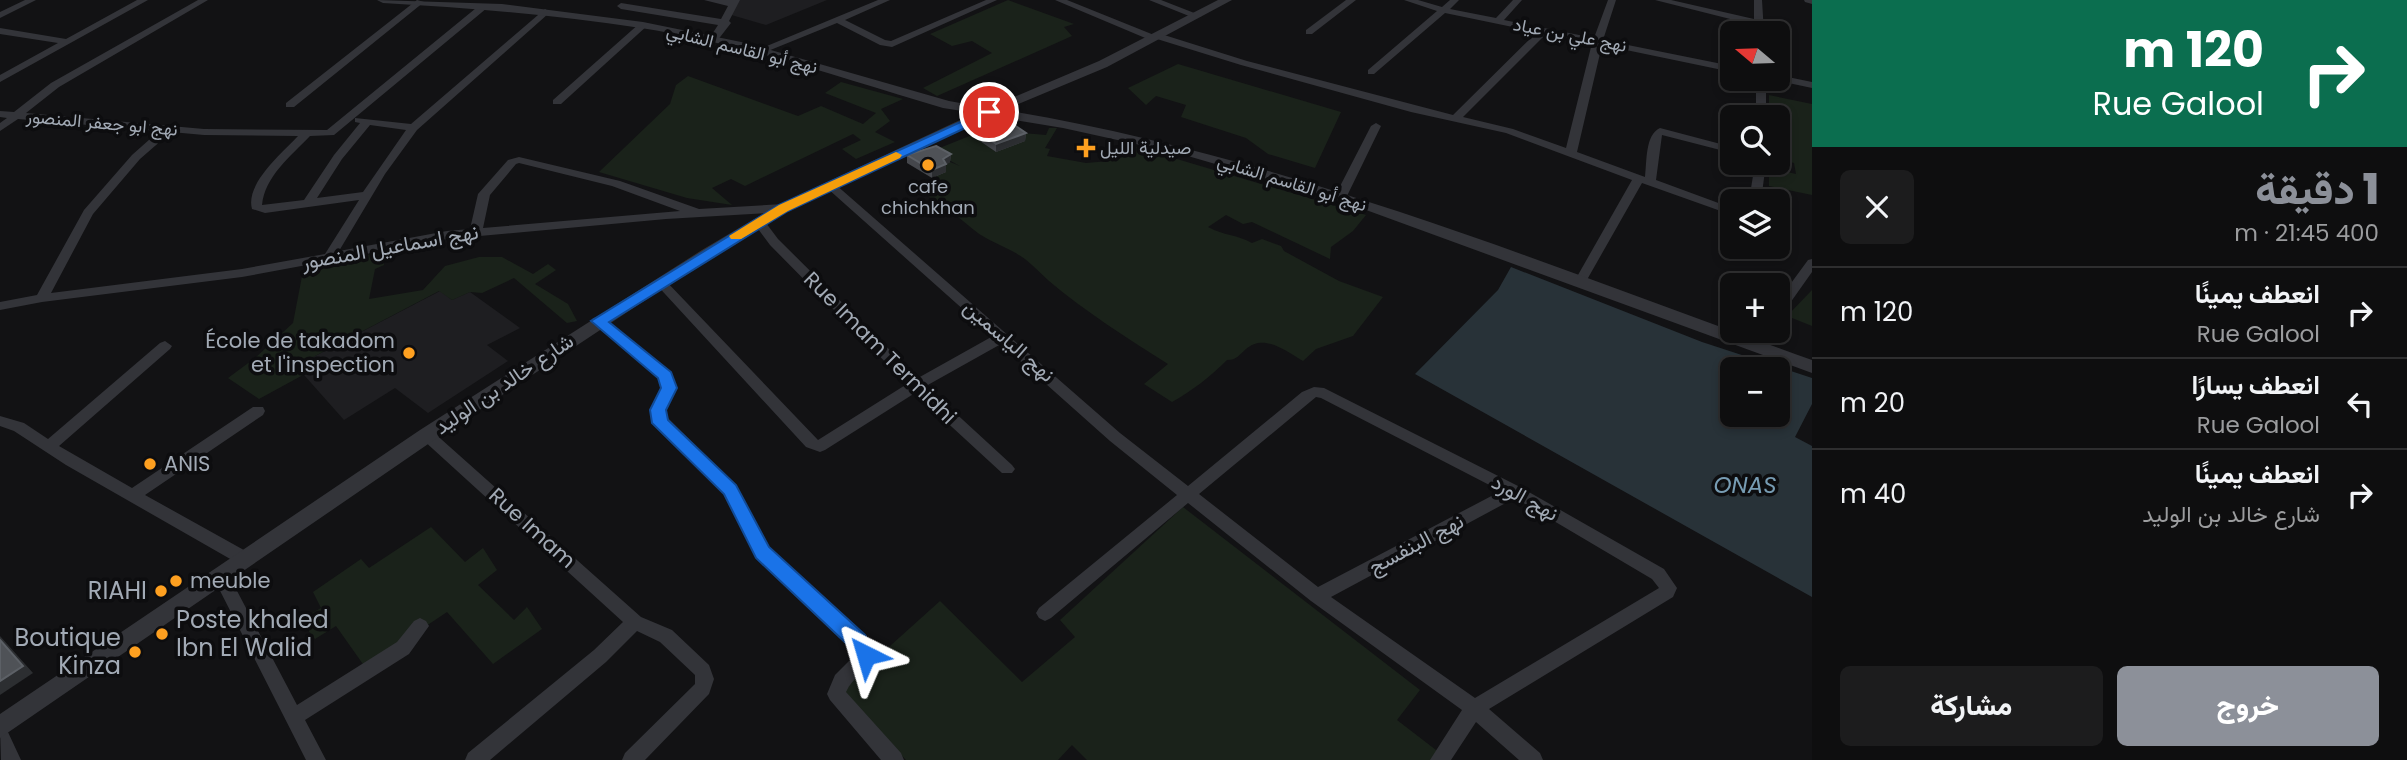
<!DOCTYPE html>
<html lang="ar">
<meta charset="utf-8">
<style>
body{margin:0;font-family:Poppins,Vazirmatn,sans-serif;background:#1c1c1d;color:#f1f3f6;direction:rtl;height:100vh;display:flex;flex-direction:column;font-size:26px;white-space:nowrap}
*{box-sizing:border-box;margin:0}
p{font-size:23px;color:#9b9c9e}
.icon{flex:none;width:38px;height:38px;fill:none;stroke:currentColor;stroke-width:2;stroke-linecap:round;stroke-linejoin:round}
.map{position:relative;flex:1;overflow:hidden;direction:ltr}
.details{display:flex;flex-direction:column;background:#0e0e0f;width:595px}
.details>*{flex:none}
.top-card{background:#0b6e4f;color:#fff;overflow:hidden}
.needle{width:46px;rotate:289deg}
.fabs{position:absolute;left:1720px;top:21px;display:grid;gap:14px}
.fabs a{display:grid;place-items:center;width:70px;height:70px;border-radius:10px;background:#0e0e0f;box-shadow:0 4px 10px #0003,0 0 0 2px #2e2e2f;font-size:35px}
.pin{position:absolute;display:grid;place-items:center;width:60px;height:60px;color:#fff;margin:-30px;border:4px solid #fff;border-radius:50%;box-shadow:0 2px 7px #0007}
.me{position:absolute;width:77px;margin:-38px;rotate:320deg;stroke-linejoin:round;filter:drop-shadow(0 0 5px #0008)}
.turn{display:flex;align-items:center;gap:24px;height:147px;padding:0 28px;font-size:32px}
.turn .icon{width:91px;height:91px;stroke-width:2.5}
.turn b{display:block;font-size:49px;line-height:60px}
.round{display:grid;place-items:center;flex:none;width:74px;height:74px;border-radius:10px;background:#1c1c1d}
.head{display:flex;align-items:center;justify-content:space-between;height:119px;padding:0 28px}
h1{font-size:42px;font-weight:800;line-height:52px;color:#8c9099}
.primary-button{display:flex;gap:14px;margin-top:auto;padding:14px 28px}
.primary-button a{flex:1;height:80px;border-radius:10px;background:#8c9099;color:#fff;font-size:28px;font-weight:800;line-height:80px;text-align:center}
.primary-button a+a{background:#1c1c1d;color:#f1f3f6}
ul{padding:0;list-style:none}
li{display:flex;align-items:center;gap:21px;height:91px;padding:0 28px;border-top:2px solid #2e2e2f}
li div{flex:1}
li b{display:block;font-size:26px}
li em{font-style:normal}
main{display:flex;flex:1;min-height:0}
.map>svg:first-child{display:block}
</style>
<main>
<section class="details">
<div class="top-card">
<div class="turn"><svg class="icon" aria-label="right" viewBox="0 0 24 24"><path d="M7 20v-9h11M14 6l5 5-5 5"/></svg><div><b>120 m</b>Rue Galool</div></div>
</div>
<div class="head"><div><h1>1 دقيقة</h1><p>400 m · 21:45</p></div><a class="round"><svg class="icon" aria-label="close" viewBox="0 0 24 24"><path d="M6 6l12 12M18 6L6 18"/></svg></a></div>
<ul>
<li><svg class="icon" aria-label="right" viewBox="0 0 24 24"><path d="M7 20v-9h11M14 6l5 5-5 5"/></svg><div><b>انعطف يمينًا</b><p>Rue Galool</p></div><em>120 m</em></li>
<li><svg class="icon" aria-label="left" viewBox="0 0 24 24"><path d="M17 20v-9H6M10 6l-5 5 5 5"/></svg><div><b>انعطف يسارًا</b><p>Rue Galool</p></div><em>20 m</em></li>
<li><svg class="icon" aria-label="right" viewBox="0 0 24 24"><path d="M7 20v-9h11M14 6l5 5-5 5"/></svg><div><b>انعطف يمينًا</b><p>شارع خالد بن الوليد</p></div><em>40 m</em></li>
</ul>
<div class="primary-button"><a>خروج</a><a>مشاركة</a></div>
</section>
<div class="map">
<svg width="1812" height="760" viewBox="0 0 1812 760">
<rect width="100%" height="100%" fill="#121214"/>
<!-- built -->
<path fill="#1e1e21" d="M738,0H827L766,25L728,14Z
M440,291L452,300L470,292L520,328L487,345L508,361L428,413L395,388L344,420L296,366Z"/>
<!-- green -->
<path fill="#1a221a" d="M1008,0L1074,24L1064,27L1072,36L937,96L923,88L992,53L972,41L952,46L930,34Z
M1178,64L1341,112L1315,168L1268,154L1246,138L1181,117L1186,105L1156,96L1146,105L1128,88Z
M688,76L798,116L821,106L863,124L876,113L825,93L841,82L903,99L881,109L890,121L875,132L895,142L856,159L842,149L861,140L853,134L745,186L731,179L712,188L732,205L687,198L599,172L670,104L676,85Z
M1769,95L1812,104V195L1769,186V168L1796,174L1794,163L1778,159V117H1769Z
M1049,128H1057L1045,148L1050,149L1047,156L1086,163L1109,161L1123,143L1366,215L1353,231L1331,247L1330,259L1252,222L1243,224L1226,215L1208,227C1225,236 1235,234 1252,243L1262,239L1281,246L1284,251L1339,281L1383,297L1353,336L1316,349L1303,361C1286,351 1264,333 1246,349C1239,355 1237,360 1227,360C1211,376 1192,391 1172,402L1144,384L1168,364C1127,338 1086,312 1049,281C1041,274 1034,266 1025,259C1009,247 990,243 974,230C956,215 939,202 918,190L936,181L932,178L950,162L960,166L932,151L972,135L996,152L1023,133L1046,135Z
M383,251L384,265L375,269L369,299L423,290L445,266L479,257H502L533,274L548,264L556,270L535,284L568,304L577,321L567,323L514,278L482,293L470,292L452,300L439,291L296,366L303,375L259,399L228,378L255,358L293,323L303,271Z
M1812,290V326L1787,316Z
M1183,507L1420,690L1397,720L1449,760H1087L1072,745L1058,760H906L840,691L940,601L1022,682L1075,637L1060,620Z
M431,527L465,562L483,548L497,570L478,585L514,620L527,607L542,629L493,664L447,612L365,667L336,626L315,639L300,620L321,608L313,592L361,559L369,568Z"/>
<!-- water -->
<path fill="#283238" fill-rule="evenodd" d="M1511,267L1702,342L1812,378V404L1795,437L1812,446V597L1415,374L1498,290ZM1732,369H1778V415H1732Z"/>
<g fill="none" stroke-linecap="round" stroke-linejoin="round">
<!-- minor -->
<path fill="#333439" fill-rule="evenodd" d="M25,0H36L0,18V12Z
M137,0H148L0,82V75L58,43L0,34V28L66,39Z
M198,0H208L59,87L26,113L204,129L327,130L481,4H487V8L334,135L310,136C291,156 265,176 262,205L304,200L334,155L360,123L355,122V118L411,124L545,9L550,12L548,14L417,130L385,174L339,251L447,231L470,229L478,194L508,160L519,157L620,181L699,209L783,204L789,208L783,212L666,219L447,239L242,277L42,302L0,310V302L37,295L84,210L132,155L159,131L18,119L0,131V123L7,118L0,117V111L14,112L51,83ZM370,125L406,130L363,192L317,198L342,159ZM171,132L204,135L298,136C282,153 245,184 252,209L265,213L359,200L325,254L242,269L51,293L93,214L140,159ZM519,163L612,186L680,211L483,228L490,195L516,164Z
M417,0L424,2L294,107H286V103Z
M704,0H740L729,21L731,23L717,41L709,39L718,25L621,9L617,6L621,3L721,19L728,6Z
M878,0H890L845,20L885,40L891,41L986,0H997L892,47L880,45L837,23L763,53L755,51Z
M1055,0H1067L1154,35L1161,34L1247,61L1453,115L1537,32L1445,13L1374,74H1368V70L1437,11L1404,0H1418L1442,7L1450,0H1459L1450,9L1496,18L1513,0H1522L1504,20L1594,38L1608,0H1616L1603,40L1732,66V72L1602,45L1577,152L1645,177C1647,161 1645,135 1660,128L1732,147V153L1662,135L1656,180L1732,208V215L1642,183L1584,285H1576L1574,282L1632,180L1506,133L1411,112L1241,65L1157,39L1150,40ZM1546,34L1592,43L1566,148L1513,129L1463,117Z
M1149,0H1161L1202,16L1194,18Z
M1346,0H1356L1312,34H1306V30Z
M1655,0H1671L1754,19V0H1762L1764,33H1755L1754,25Z
M1804,0H1812V4L1805,2Z
M640,23L648,25L561,104H553V100Z
M1778,75L1812,82V88L1774,80L1778,79Z
M1756,79H1766V117H1756Z
M1376,123L1381,126L1347,196L1345,198H1337L1335,196L1371,126Z
M1755,163H1766L1761,201H1749Z
M831,183L835,184L1120,433L1188,486L1302,392L1314,387L1324,388L1520,487L1664,569L1677,588L1673,597L1489,709L1540,753L1543,760H1519L1476,722L1451,760H1430L1462,710L1311,601L1188,503L1051,618L1045,621L1039,618L1036,613L1039,608L1177,495L1110,441L1001,344L926,386L1012,465L1015,469L1012,473H1002L915,393L825,450L820,452L806,447L654,282L660,278L664,279L818,440L907,384L770,245L753,222L755,219H763L778,239L918,378L993,336L827,188V184ZM1316,397L1321,398L1501,491L1318,587L1199,494ZM1515,498L1652,579L1659,588L1475,698L1331,597Z
M1812,259V272L1783,313L1778,314V301L1808,260Z
M598,317L603,318L671,372L676,388L665,410V415L735,486L768,547L869,641L874,657C867,671 852,678 846,692L901,753L904,760H881L830,700L827,694L835,675L856,654L855,651L756,557L724,494L651,417V410L662,388L660,378L593,324L591,321L593,318Z
M1760,331H1774L1763,350L1758,352L1751,347Z
M165,341L172,346L170,349L59,446L132,488L253,407H263L265,411L263,415L145,495L251,554L253,559L251,564L245,566L239,564L66,465L14,431L0,426V416L24,423L48,439L160,343Z
M427,429L432,431L641,617L672,630L709,665L714,679L709,694L645,760H622L625,753L695,684V675L660,642L637,631L606,662L490,760H465L468,753L594,650L623,622L422,439L420,435L422,431Z
M220,568L226,570L297,705L397,642L414,621L420,618L426,621L429,626L409,654L305,720L326,760H306L212,575L214,570Z
M0,727L7,730L21,760H1Z"/>
<!-- tertiary -->
<path fill="#333439" fill-rule="evenodd" d="M377,0L502,4L643,22L746,43L949,101L988,108L1099,61L1218,0H1232L1107,67L1004,110C1284,156 1547,265 1812,360V373L1336,199L1181,154L1063,128L991,116L788,211L712,256L434,440L0,738V714L420,430L702,250L778,205L975,113L943,108C844,79 744,44 641,28C556,15 470,8 383,3Z"/>
</g>
<!-- wall -->
<path fill="#45474c" d="M975,129L1026,133L1025,141L996,152L974,137Z
M951,154L950,162L946,165V172L932,178L907,163V155Z"/>
<!-- shaded-wall -->
<path fill="#2c2e31" d="M1026,133L1025,141L996,152V144Z
M951,154L950,162L946,165V172L932,178V170L943,159Z
M0,636L33,673L0,695Z"/>
<!-- building -->
<path fill="#4f5257" stroke="#5c6066" stroke-width="2" d="M1004,118L1026,133L996,144L975,129Z
M936,146L951,154L943,159L946,164L932,170L907,155Z
M0,640L23,666L0,681Z"/>
<!-- route -->
<path fill="#1a73e8" stroke="#114b97" stroke-width="2" d="M989,109L994,112L993,115L788,211L609,322L671,372L677,388L666,410L668,420L736,485L769,547L865,635L876,655L873,661L866,664L859,661L851,648L756,558L724,494L652,423L650,410L661,388L658,378L591,321L779,205Z"/>
<!-- slow -->
<path fill="#f59e0b" d="M896,152L902,155L900,158L788,211L741,239H731L729,236L779,205Z"/>
<!-- markers -->
<g fill="#fea020" stroke="#0d0d0f" stroke-width="2.5">
<path d="M1082.5 137.5h7v7h7v7h-7v7h-7v-7h-7v-7h7z"/>
<circle cx="928" cy="165" r="7"/>
<circle cx="409" cy="353" r="7"/>
<circle cx="150" cy="464" r="7"/>
<circle cx="176" cy="581" r="7"/>
<circle cx="161" cy="591" r="7"/>
<circle cx="162" cy="634" r="7"/>
<circle cx="135" cy="652" r="7"/>
</g>
<g text-anchor="middle" stroke-width="7" stroke-linejoin="round" paint-order="stroke">
<!-- far-street labels -->
<g font-size="18" fill="#a2aab5" stroke="#0d0d0f">
<text transform="translate(1570 35) rotate(11)" y="6">نهج علي بن عياد</text>
<text transform="translate(742 49) rotate(14)" y="6">نهج أبو القاسم الشابي</text>
<text transform="translate(102 123) rotate(5)" y="6">نهج ابو جعفر المنصور</text>
<text transform="translate(1292 183) rotate(17)" y="6">نهج أبو القاسم الشابي</text>
</g>
<!-- far-poi labels -->
<g font-size="18" fill="#a2aab5" stroke="#0d0d0f" text-anchor="start">
<text x="1100" y="154">صيدلية الليل</text>
<text x="928" y="193" text-anchor="middle">cafe<tspan x="928" dy="21">chichkhan</tspan></text>
</g>
<!-- street labels -->
<g font-size="21" fill="#a2aab5" stroke="#0d0d0f">
<text transform="translate(390 247) rotate(-10)" y="7">نهج اسماعيل المنصور</text>
<text transform="translate(1009 341) rotate(41)" y="7">نهج الياسمين</text>
<text transform="translate(880 348) rotate(45)" y="7">Rue Imam Termidhi</text>
<text transform="translate(504 384) rotate(-34)" y="7">شارع خالد بن الوليد</text>
<text transform="translate(1525 498) rotate(29)" y="7">نهج الورد</text>
<text transform="translate(532 528) rotate(42)" y="7">Rue Imam</text>
<text transform="translate(1416 544) rotate(-28)" y="7">نهج البنفسج</text>
</g>
<!-- poi labels -->
<g font-size="21" fill="#a2aab5" stroke="#0d0d0f" text-anchor="start">
<text x="395" y="348" text-anchor="end">École de takadom<tspan x="395" dy="24">et l'inspection</tspan></text>
<text x="164" y="471">ANIS</text>
<text x="190" y="588">meuble</text>
</g>
<!-- water labels -->
<g font-size="23" font-style="italic" fill="#779cb3" stroke="#0d0d0f">
<text x="1745" y="493">ONAS</text>
</g>
<!-- near-poi labels -->
<g font-size="24" fill="#a2aab5" stroke="#0d0d0f" text-anchor="end">
<text x="147" y="599">RIAHI</text>
<text x="176" y="628" text-anchor="start">Poste khaled<tspan x="176" dy="28">Ibn El Walid</tspan></text>
<text x="121" y="646">Boutique<tspan x="121" dy="28">Kinza</tspan></text>
</g>
</g>
</svg>
<div class="fabs">
<a><svg class="needle" viewBox="-14 -14 28 28"><path d="M0-13l5 13h-10z" fill="#e53935"/><path d="M0 13l5-13h-10z" fill="#9b9c9e"/></svg></a>
<a><svg class="icon" aria-label="search" viewBox="0 0 24 24"><circle cx="10" cy="10" r="6"/><path d="M15 15l6 6"/></svg></a>
<a><svg class="icon" aria-label="layers" viewBox="0 0 24 24"><path d="M12 4l9 5-9 5-9-5zM3 14l9 5 9-5"/></svg></a>
<a>+</a>
<a>−</a>
</div>
<div class="pin" style="left:989px;top:112px;background:#d93025"><svg class="icon" aria-label="arrive" viewBox="0 0 24 24"><path d="M6 21V4h12l-3 4 3 4H6"/></svg></div>
<svg class="me" style="left:866px;top:655px" viewBox="-20 -20 40 40"><path d="M0-17L14 15 0 8-14 15z" fill="#1a73e8" stroke="#fff" stroke-width="4"/></svg>
</div>
</main>
